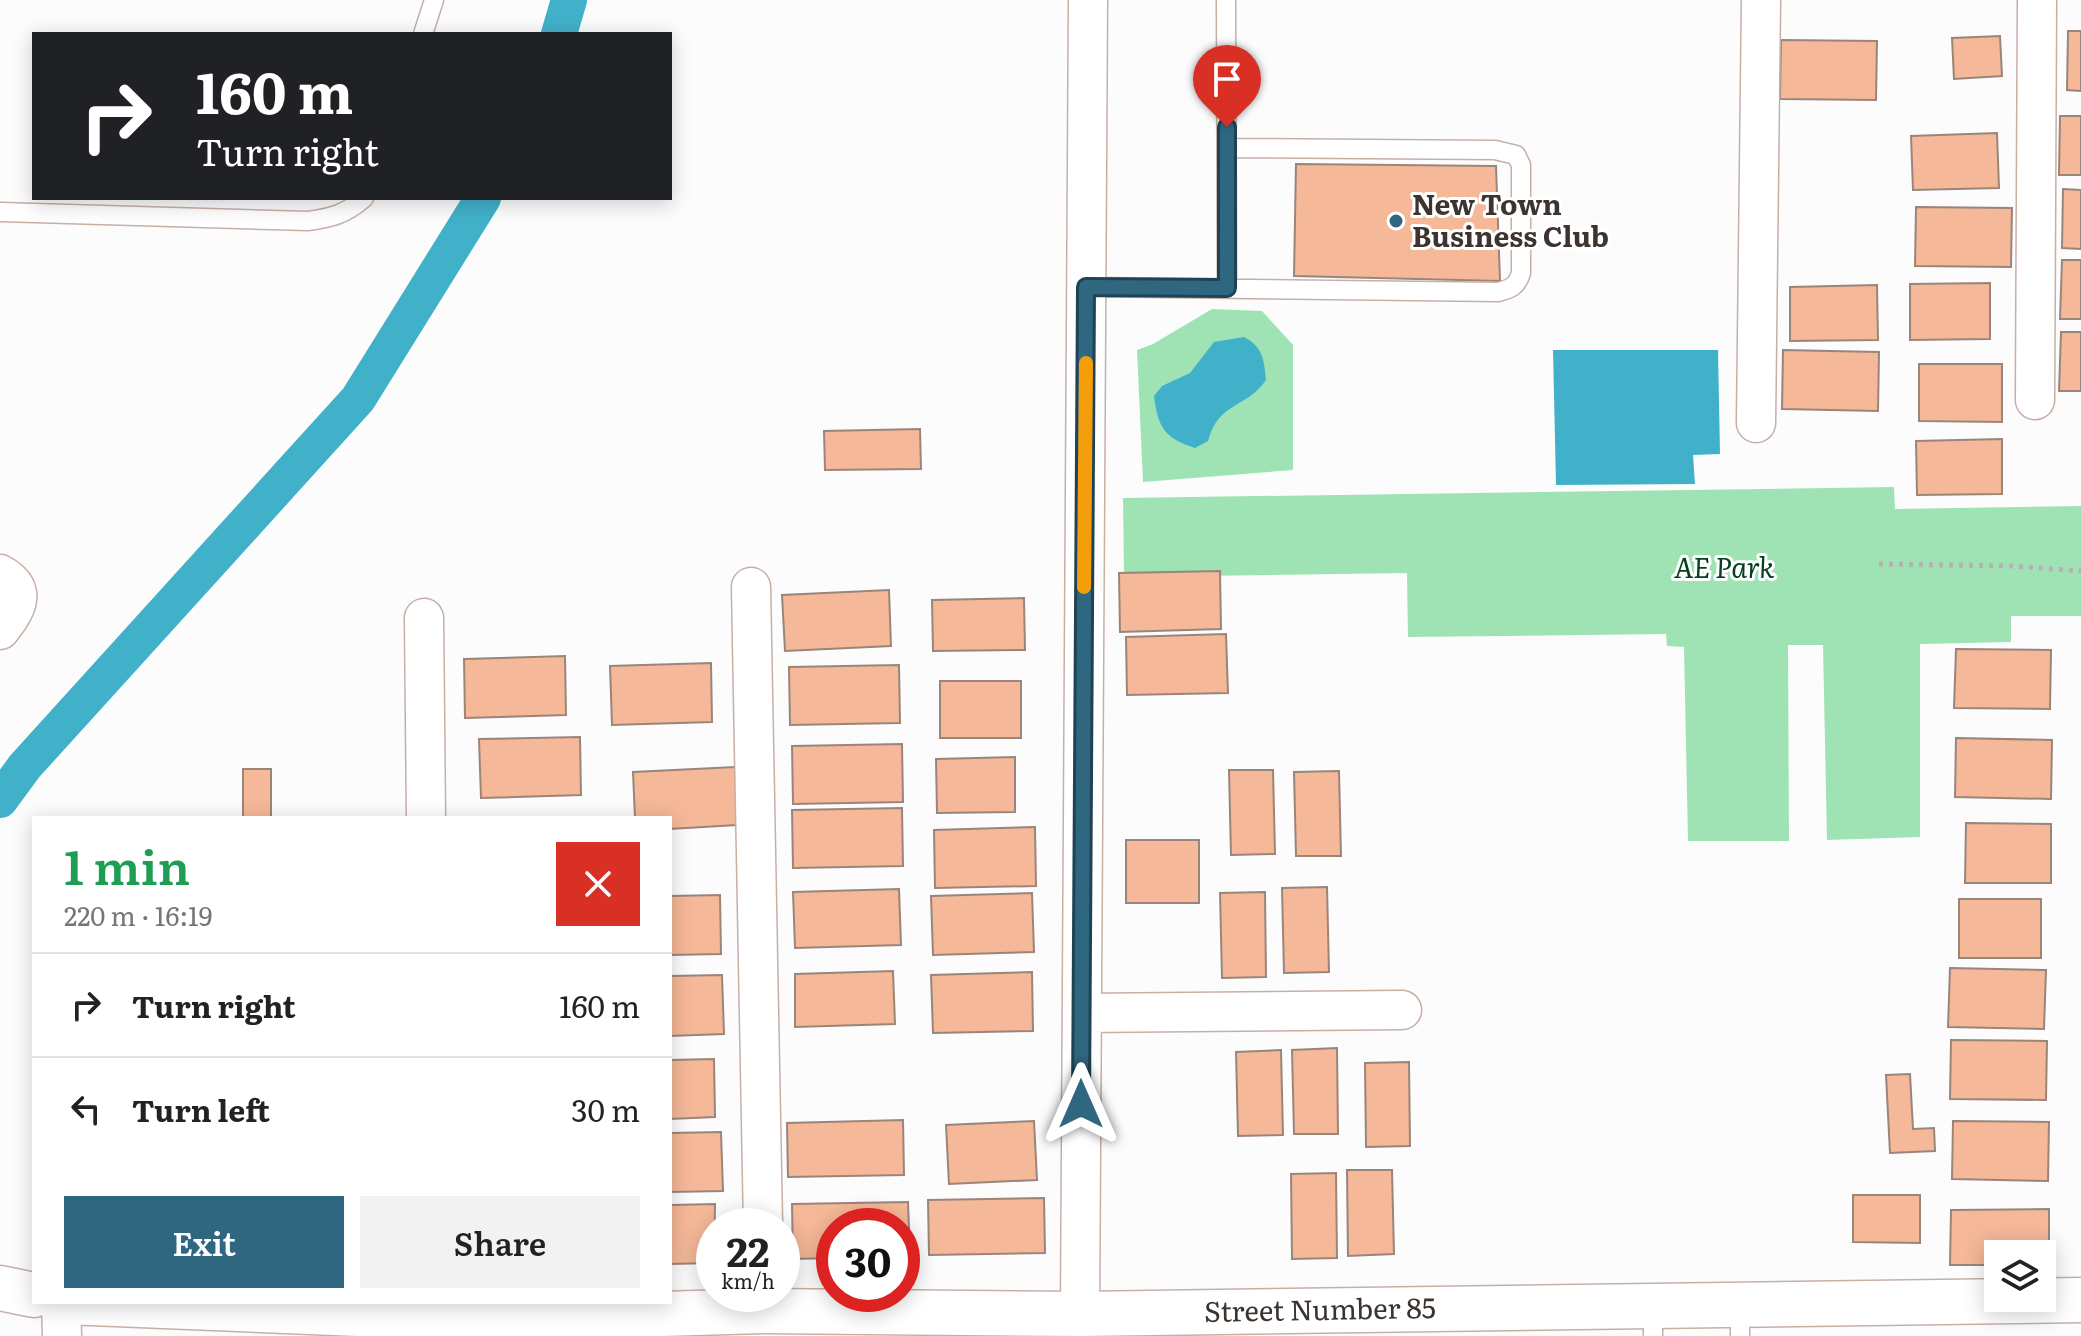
<!DOCTYPE html>
<meta charset="utf-8">
<style>
body{margin:0;font-family:Literata,serif;background:#f2f2f2;color:#222;height:100vh;display:flex;flex-direction:column;font-size:30px;white-space:nowrap}
*{box-sizing:border-box;margin:0}
p{font-size:26px;color:#767676}
.icon{flex:none;width:44px;height:44px;fill:none;stroke:currentColor;stroke-width:2;stroke-linecap:round;stroke-linejoin:round}
.map{position:relative;flex:1;overflow:hidden}
.panel{position:absolute;left:32px;top:816px;width:640px;height:488px;display:flex;flex-direction:column;background:#fff;border-radius:0px;box-shadow:0 4px 20px #0003}
.panel>*{flex:none}
.hud{position:absolute;left:32px;top:32px;width:640px;height:168px;border-radius:0px;box-shadow:0 4px 20px #0003;background:#202124;color:#fff;overflow:hidden}
.fabs{position:absolute;left:1984px;top:1240px;display:grid;gap:16px}
.fabs a{display:grid;place-items:center;width:72px;height:72px;border-radius:0px;background:#fff;box-shadow:0 4px 20px #0003;font-size:40px}
.speed{position:absolute;left:696px;top:1208px;display:flex;gap:16px;font-size:40px;font-weight:700;text-align:center}
.speed>*{display:grid;place-content:center;width:104px;height:104px;border-radius:50%;background:#fff;box-shadow:0 4px 20px #0003;line-height:1}
.speed small{font-size:20px;font-weight:400}
.speed .limit{border:12px solid #d22;background:#fff;color:#111}
.pin{position:absolute;display:grid;place-items:center;width:68px;height:68px;color:#fff;margin:-82px -34px;border-radius:50% 50% 50% 0;rotate:-45deg;box-shadow:0 0 8px #0007}
.pin .icon{rotate:45deg}
.me{position:absolute;width:88px;margin:-44px;rotate:0deg;stroke-linejoin:round;filter:drop-shadow(0 0 6px #0008)}
.turn{display:flex;align-items:center;gap:28px;height:168px;padding:0 32px;font-size:36px}
.turn .icon{width:104px;height:104px;stroke-width:2.5}
.turn b{display:block;font-size:56px;line-height:68px}
.round{display:grid;place-items:center;flex:none;width:84px;height:84px;border-radius:0px;background:#f2f2f2}
.overview{display:flex;align-items:center;justify-content:space-between;height:136px;padding:0 32px}
h1{font-size:48px;font-weight:600;line-height:60px;color:#1e9e55}
.action{display:flex;gap:16px;margin-top:auto;padding:16px 32px}
.action a{flex:1;height:92px;border-radius:0px;background:#2f6781;color:#fff;font-size:32px;font-weight:600;line-height:92px;text-align:center}
.action a+a{background:#f2f2f2;color:#222}
ul{padding:0;list-style:none}
li{display:flex;align-items:center;gap:24px;height:104px;padding:0 32px;border-top:2px solid #e0e0e0}
li div{flex:1}
li b{display:block;font-size:30px}
li em{font-style:normal}
.map>svg:first-child{display:block}
</style>
<div class="map">
<svg width="2081" height="1336" viewBox="0 0 2081 1336">
<rect width="100%" height="100%" fill="#fcfcfc"/>
<!-- green -->
<path fill="#9fe3b5" d="M1212,309L1262,311L1293,345V470L1143,482L1137,350L1153,344Z
M1894,487L1895,509L2081,506V616H2011V642L1920,644V837L1827,840L1823,645H1788L1789,841H1688L1684,647L1667,646L1666,634L1408,637L1407,573L1124,577L1123,498Z"/>
<!-- water -->
<path fill="#41b1ca" d="M1244,337C1263,347 1264,359 1266,380C1246,409 1219,401 1208,441L1195,448C1164,438 1158,427 1154,396L1162,386L1190,373L1214,342Z
M1553,350H1718L1720,454L1693,455L1695,484L1556,485Z"/>
<g fill="none" stroke-linecap="round" stroke-linejoin="round">
<!-- canal -->
<path stroke="#41b1ca" stroke-width="36" d="M559,34L569,0
M0,800L25,766L358,399L483,198"/>
</g>
<!-- building -->
<path fill="#f5b898" stroke="#9a857b" stroke-width="2" d="M2068,31H2081V91L2067,90Z
M2000,36L2002,76L1954,79L1952,38Z
M1781,40L1877,41L1876,100L1780,99Z
M2060,116H2081V175H2059Z
M1997,133L1999,188L1913,190L1911,136Z
M1296,164L1496,166L1500,281L1294,276Z
M2063,189L2081,190V249L2062,248Z
M1916,207L2012,208L2011,267L1915,266Z
M2062,260H2081V319H2060Z
M1990,283V339L1910,340V284Z
M1877,285L1878,340L1790,341V287Z
M2061,332H2081V391H2059Z
M1783,350L1879,352L1878,411L1782,409Z
M1919,364H2002V422L1919,421Z
M920,429L921,469L825,470L824,431Z
M2002,439V494L1917,495L1916,441Z
M1220,571L1221,629L1120,632L1119,573Z
M889,590L891,646L785,651L782,595Z
M1024,598L1025,650L933,651L932,600Z
M1226,634L1228,693L1127,695L1126,637Z
M1956,649L2051,650L2050,709L1954,708Z
M565,656L566,715L465,718L464,659Z
M711,663L712,722L612,725L610,666Z
M899,665L900,723L790,725L789,667Z
M940,681H1021V738H940Z
M580,737L581,795L481,798L479,739Z
M1956,738L2052,740L2051,799L1955,797Z
M902,744L903,802L793,804L792,746Z
M1015,757V812L937,813L936,759Z
M735,767L737,825L670,829V818H635L633,772Z
M243,769H271V818H243Z
M1229,770H1273L1275,854L1231,855Z
M1339,771L1341,856H1296L1294,772Z
M902,808L903,866L793,868L792,810Z
M1966,823L2051,824V883H1965Z
M1035,827L1036,886L935,888L934,830Z
M1126,840H1199V903H1126Z
M1327,887L1329,972L1284,973L1282,888Z
M899,889L901,945L795,948L793,892Z
M1265,892L1266,977L1222,978L1220,893Z
M1032,893L1034,952L933,955L931,896Z
M720,895L721,954L670,955V896Z
M1959,899H2041V958H1959Z
M1950,968L2046,970L2044,1029L1948,1027Z
M893,971L895,1024L795,1027V974Z
M1032,972L1033,1031L933,1033L931,975Z
M722,975L724,1034L670,1036V976Z
M1951,1040L2047,1041L2046,1100L1950,1099Z
M1337,1048L1338,1134H1294L1292,1050Z
M1281,1050L1283,1135L1238,1136L1236,1052Z
M714,1059L715,1117L670,1119V1060Z
M1409,1062L1410,1146L1366,1147L1365,1063Z
M1910,1074L1913,1129L1934,1128L1935,1151L1890,1153L1886,1075Z
M903,1120L904,1175L788,1177L787,1123Z
M1034,1121L1037,1180L949,1184L946,1125Z
M1953,1121L2049,1122L2048,1181L1952,1179Z
M721,1132L723,1191L670,1192V1133Z
M1347,1170H1392L1394,1254L1348,1256Z
M1336,1173L1337,1258L1292,1259L1291,1174Z
M1853,1195H1920V1243L1853,1242Z
M1044,1198L1045,1253L929,1255L928,1200Z
M908,1202L910,1256L902,1257V1226H834V1258L793,1259L792,1204Z
M715,1204L714,1263L670,1264V1205Z
M2049,1209V1265H2042V1254H1998V1265H1950L1951,1210Z"/>
<g fill="none" stroke-linecap="round" stroke-linejoin="round">
<!-- service casing -->
<g stroke="#c6b0a6" stroke-width="21">
<path id="service" d="M1226,0L1227,288
M423,34L434,0
M0,212L308,221C331,218 346,214 364,198
M1086,287L1498,292C1511,289 1517,286 1521,273V165L1516,155L1495,150L1227,148
M1740,1303V1336
M1653,1336V1305"/>
</g>
<!-- minor casing -->
<g stroke="#c6b0a6" stroke-width="41">
<path id="minor" d="M2035,400L2037,0
M1756,423L1761,0
M0,574C30,590 15,611 0,630
M751,587L763,1226
M424,618L426,818
M1082,1013L1402,1010
M61,1302L62,1336
M1080,1314L1088,0"/>
</g>
<!-- tertiary casing -->
<g stroke="#c6b0a6" stroke-width="47">
<path id="tertiary" d="M0,1288L34,1295
M66,1302L431,1317H560L764,1311L1080,1314L2081,1300"/>
</g>
<!-- path -->
<path stroke="#b6b2b1" stroke-width="5" stroke-dasharray="4 6" stroke-linecap="butt" d="M1879,564L2012,566L2081,571"/>
<!-- service -->
<use href="#service" stroke="#fff" stroke-width="18"/>
<!-- minor -->
<use href="#minor" stroke="#fff" stroke-width="38"/>
<!-- tertiary -->
<use href="#tertiary" stroke="#fff" stroke-width="44"/>
</g>
<g fill="none" stroke-linecap="round" stroke-linejoin="round">
<!-- route casing -->
<g stroke="#1f4354" stroke-width="20">
<path id="route" d="M1081,1104L1086,287L1227,288V127"/>
</g>
<!-- route -->
<use href="#route" stroke="#2f6781" stroke-width="14"/>
<!-- slow -->
<path stroke="#f59e0b" stroke-width="14" d="M1084,587L1086,363"/>
</g>
<!-- markers -->
<circle fill="#2f6781" stroke="#fff" stroke-width="3" cx="1396" cy="221" r="8"/>
<g text-anchor="middle" stroke-width="6" stroke-linejoin="round" paint-order="stroke">
<!-- poi labels -->
<g font-size="28" font-weight="bold" fill="#3d3430" stroke="#fff" text-anchor="start">
<text x="1412" y="215">New Town<tspan x="1412" dy="32">Business Club</tspan></text>
</g>
<!-- park labels -->
<g font-size="28" font-style="italic" fill="#034122" stroke="#fff">
<text x="1724" y="578">AE Park</text>
</g>
<!-- street labels -->
<g font-size="28" fill="#3d3430" stroke="#fff">
<text transform="translate(1320 1310) rotate(-1)" y="10">Street Number 85</text>
</g>
</g>
</svg>
<div class="fabs">
<a><svg class="icon" aria-label="layers" viewBox="0 0 24 24"><path d="M12 4l9 5-9 5-9-5zM3 14l9 5 9-5"/></svg></a>
</div>
<div class="speed"><div>22<small>km/h</small></div><div class="limit">30</div></div>
<div class="pin" style="left:1227px;top:127px;background:#d93025"><svg class="icon" aria-label="arrive" viewBox="0 0 24 24"><path d="M6 21V4h12l-3 4 3 4H6"/></svg></div>
<svg class="me" style="left:1081px;top:1104px" viewBox="-20 -20 40 40"><path d="M0-17L14 15 0 8-14 15z" fill="#2f6781" stroke="#fff" stroke-width="4"/></svg>
<div class="hud">
<div class="turn"><svg class="icon" aria-label="right" viewBox="0 0 24 24"><path d="M7 20v-9h11M14 6l5 5-5 5"/></svg><div><b>160 m</b>Turn right</div></div>
</div>
<section class="panel">
<div class="overview"><div><h1>1 min</h1><p>220 m · 16:19</p></div><a class="round" style="background:#d93025;color:#fff"><svg class="icon" aria-label="close" viewBox="0 0 24 24"><path d="M6 6l12 12M18 6L6 18"/></svg></a></div>
<ul>
<li><svg class="icon" aria-label="right" viewBox="0 0 24 24"><path d="M7 20v-9h11M14 6l5 5-5 5"/></svg><div><b>Turn right</b></div><em>160 m</em></li>
<li><svg class="icon" aria-label="left" viewBox="0 0 24 24"><path d="M17 20v-9H6M10 6l-5 5 5 5"/></svg><div><b>Turn left</b></div><em>30 m</em></li>
</ul>
<div class="action"><a>Exit</a><a>Share</a></div>
</section>
</div>
